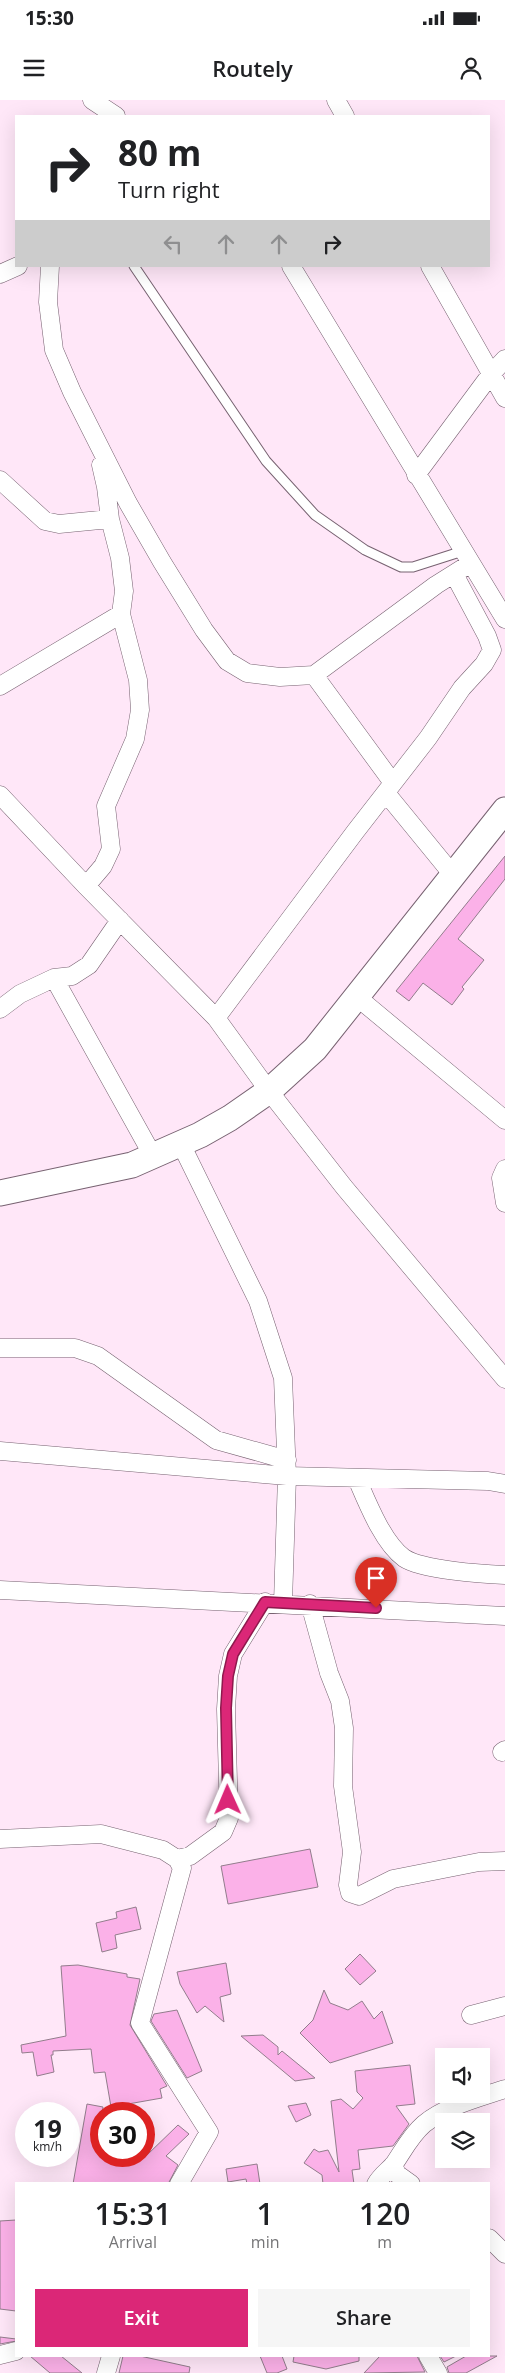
<!DOCTYPE html>
<style>
body{margin:0;font-family:"Open Sans",sans-serif;background:#f6f6f6;color:#202124;height:100vh;display:flex;flex-direction:column;font-size:19px;white-space:nowrap}
*{box-sizing:border-box;margin:0}
p{font-size:16px;color:#757577}
.icon{flex:none;width:28px;height:28px;fill:none;stroke:currentColor;stroke-width:2;stroke-linecap:round;stroke-linejoin:round}
.map{position:relative;flex:1;overflow:hidden}
.sheet{position:absolute;left:15px;top:2082px;width:475px;height:175px;display:flex;flex-direction:column;background:#fff;border-radius:0px;box-shadow:0 5px 20px #0002}
.sheet>*{flex:none}
.hud{position:absolute;left:15px;top:15px;width:475px;height:152px;border-radius:0px;box-shadow:0 5px 20px #0002;background:#fff;color:#202124;overflow:hidden}
.controls{position:absolute;left:435px;top:1948px;display:grid;gap:10px}
.controls a{display:grid;place-items:center;width:55px;height:55px;border-radius:0px;background:#fff;box-shadow:0 5px 20px #0002;font-size:25px}
.speed{position:absolute;left:15px;top:2002px;display:flex;gap:10px;font-size:25px;font-weight:700;text-align:center}
.speed>*{display:grid;place-content:center;width:65px;height:65px;border-radius:50%;background:#fff;box-shadow:0 5px 20px #0002;line-height:1}
.speed small{font-size:12px;font-weight:400}
.speed .limit{border:8px solid #d22;background:#fff;color:#111}
.pin{position:absolute;display:grid;place-items:center;width:42px;height:42px;color:#fff;margin:-51px -21px;border-radius:50% 50% 50% 0;rotate:-45deg;box-shadow:0 0 5px #0007}
.pin .icon{rotate:45deg}
.me{position:absolute;width:55px;margin:-28px;rotate:359deg;stroke-linejoin:round;filter:drop-shadow(0 0 4px #0008)}
.turn{display:flex;align-items:center;gap:18px;height:105px;padding:0 20px;font-size:22px}
.turn .icon{width:65px;height:65px;stroke-width:2.5}
.turn b{display:block;font-size:35px;line-height:42px}
.lanes{display:flex;align-items:center;height:48px;padding:0 20px;background:#0003;justify-content:center;gap:25px;direction:ltr}
.lanes .off{opacity:.35}
.eta{display:flex;justify-content:space-evenly;align-items:center;height:85px;text-align:center}
.eta b{font-size:30px;font-weight:600;line-height:35px}
.cta{display:flex;gap:10px;margin-top:auto;padding:10px 20px}
.cta a{flex:1;height:58px;border-radius:0px;background:#db2777;color:#fff;font-size:20px;font-weight:600;line-height:58px;text-align:center}
.cta a+a{background:#f6f6f6;color:#202124}
.status{display:flex;justify-content:space-between;align-items:center;height:35px;padding:0 25px;background:#fff;direction:ltr}
.status svg{height:14px;fill:currentColor}
header{display:flex;justify-content:space-between;align-items:center;height:65px;padding:0 20px;background:#fff;font-size:22px;font-weight:600}
.map>svg:first-child{display:block}
</style>
<div class="status"><b>15:30</b><svg viewBox="0 0 49 12"><path d="M0 12V9h3v3zM5 12V6h3v6zM10 12V3h3v9zM15 12V0h3v12zM26 1h20v11H26zM47 4h2v5h-2z"/></svg></div>
<header><svg class="icon" aria-label="menu" viewBox="0 0 24 24"><path d="M4 6h16M4 12h16M4 18h16"/></svg>Routely<svg class="icon" aria-label="person" viewBox="0 0 24 24"><circle cx="12" cy="8" r="4"/><path d="M4 21q1-7 8-7t8 7"/></svg></header>
<div class="map">
<svg width="505" height="2273" viewBox="0 0 505 2273">
<rect width="100%" height="100%" fill="#ffe7f8"/>
<!-- building -->
<path fill="#fbb1e8" stroke="#927d8c" d="M505,756V779L458,839L484,860L462,887L464,889L452,905L423,883L409,901L396,891Z
M310,1749L318,1787L228,1804L221,1766Z
M136,1807L141,1829L115,1835L117,1848L102,1852L96,1823L117,1818L116,1812Z
M360,1854L376,1871L360,1885L345,1869Z
M226,1863L231,1894L220,1897L224,1922L205,1906L197,1913L180,1884L177,1872Z
M78,1865L127,1874V1877L140,1879L130,1925L167,1986L160,1989L162,1998L111,2007L105,1972L94,1973L91,1949L53,1951V1955H51L54,1972L37,1976L33,1952L22,1953L21,1945L66,1936L61,1866Z
M324,1890L330,1903L348,1910L362,1901L374,1919L382,1911L393,1943L330,1963L300,1933L313,1920Z
M177,1910L202,1971L187,1978L151,1921L154,1914Z
M263,1935L278,1947V1955L282,1951L315,1978L295,1981L241,1936Z
M410,1965L415,2004L396,2006L409,2024L393,2046L358,2050L360,2069L352,2070L354,2084H323L322,2075L304,2063L314,2049L319,2052L328,2050L339,2072L331,2001L341,1999L353,2009L363,1998L357,1992L355,1971Z
M306,2003L311,2015L296,2022L288,2006Z
M87,2004L103,2007L98,2037H101V2056H146L178,2025L189,2034L166,2056L178,2065L168,2084H73Z
M257,2064L260,2084H247L246,2079L228,2082L226,2069Z
M16,2120V2211L0,2209V2121Z
M0,2237L16,2239V2241L0,2244Z
M30,2256H61L82,2273H50Z
M123,2256H140L190,2267L189,2273H119Z
M260,2256H282L287,2269L277,2273H267Z
M294,2256H359V2261L326,2269L293,2262Z
M380,2256H417L425,2272L364,2273Z
M440,2256H456L444,2262Z
M466,2256H497L466,2273H449L447,2267Z"/>
<g fill="none" stroke-linecap="round" stroke-linejoin="round">
<!-- lane casing -->
<g stroke="#776271" stroke-width="11">
<path id="lane" d="M134,166L266,361L315,415L365,450L401,467H413L463,451"/>
</g>
<!-- street casing -->
<g stroke="#776271" stroke-width="19">
<path id="street" d="M92,0L116,16
M336,0L345,16
M50,166L48,202L54,250L72,292L128,403L162,462L204,530L227,561L247,573L280,577L314,575L436,485L471,463
M291,166L505,519
M430,166L505,298
M0,174L18,166
M416,375L491,274L505,259
M0,380L45,421L59,424L110,419
M314,575L393,683
M0,586L121,514
M386,693L453,775
M0,695L86,786L216,918L269,991L344,1087L505,1279
M86,786L103,766L111,749L106,706L135,639L140,610L138,580L121,514L124,491L120,458L110,419L106,387L101,365
M54,878L153,1056
M357,897L505,1020
M0,909L20,894L54,878L72,876L89,865L120,820
M216,918L355,732L428,638L462,588L484,564L492,550L487,536L454,474
M181,1044L258,1201L283,1278L287,1376L283,1503
M505,1069L501,1078L505,1103
M0,1248H75L98,1256L216,1340L287,1360
M0,1351L287,1376L488,1381L505,1384
M357,1379C367,1402 383,1443 404,1458C422,1470 482,1474 505,1475
M0,1490L505,1516
M310,1504L329,1573L340,1601L344,1628L343,1686L352,1752L348,1785L350,1793L359,1796L393,1779L479,1762L505,1761
M502,1652L505,1650
M0,1739L101,1734L163,1750L177,1759L182,1768L140,1923L209,2032L179,2084
M177,1759L190,1756L223,1732L229,1718L226,1609L228,1576L233,1554L265,1502
M471,1915L505,1906
M393,2065L397,2074L411,2084
M376,2084C381,2075 388,2071 394,2064C403,2051 411,2035 424,2024C446,2006 478,1998 505,1989
M489,2138L505,2154
M0,2255L16,2251
M428,2256L438,2273
M106,2273L111,2256"/>
</g>
<!-- secondary casing -->
<g stroke="#776271" stroke-width="27">
<path id="secondary" d="M0,1093L132,1065L200,1035L230,1018L269,991L315,949L505,710"/>
</g>
<!-- lane -->
<use href="#lane" stroke="#fff" stroke-width="9"/>
<!-- street -->
<use href="#street" stroke="#fff" stroke-width="18"/>
<!-- secondary -->
<use href="#secondary" stroke="#fff" stroke-width="25"/>
</g>
<g fill="none" stroke-linecap="round" stroke-linejoin="round">
<!-- route casing -->
<g stroke="#8e194d" stroke-width="12">
<path id="route" d="M228,1700L226,1608L228,1576L233,1554L265,1502L376,1508"/>
</g>
<!-- route -->
<use href="#route" stroke="#db2777" stroke-width="9"/>
</g>
</svg>
<div class="controls">
<a><svg class="icon" aria-label="sound" viewBox="0 0 24 24"><path d="M4 9h4l5-4v14l-5-4H4zM17 9q2 3 0 6"/></svg></a>
<a><svg class="icon" aria-label="layers" viewBox="0 0 24 24"><path d="M12 4l9 5-9 5-9-5zM3 14l9 5 9-5"/></svg></a>
</div>
<div class="speed"><div>19<small>km/h</small></div><div class="limit">30</div></div>
<div class="pin" style="left:376px;top:1508px;background:#d93025"><svg class="icon" aria-label="arrive" viewBox="0 0 24 24"><path d="M6 21V4h12l-3 4 3 4H6"/></svg></div>
<svg class="me" style="left:228px;top:1700px" viewBox="-20 -20 40 40"><path d="M0-17L14 15 0 8-14 15z" fill="#db2777" stroke="#fff" stroke-width="4"/></svg>
<div class="hud">
<div class="turn"><svg class="icon" aria-label="right" viewBox="0 0 24 24"><path d="M7 20v-9h11M14 6l5 5-5 5"/></svg><div><b>80 m</b>Turn right</div></div>
<div class="lanes"><svg class="icon off" aria-label="left" viewBox="0 0 24 24"><path d="M17 20v-9H6M10 6l-5 5 5 5"/></svg><svg class="icon off" aria-label="ahead" viewBox="0 0 24 24"><path d="M12 20V5M6 11l6-6 6 6"/></svg><svg class="icon off" aria-label="ahead" viewBox="0 0 24 24"><path d="M12 20V5M6 11l6-6 6 6"/></svg><svg class="icon" aria-label="right" viewBox="0 0 24 24"><path d="M7 20v-9h11M14 6l5 5-5 5"/></svg></div>
</div>
<section class="sheet">
<div class="eta">
<div><b>15:31</b><p>Arrival</p></div>
<div><b>1</b><p>min</p></div>
<div><b>120</b><p>m</p></div>
</div>
<div class="cta"><a>Exit</a><a>Share</a></div>
</section>
</div>
